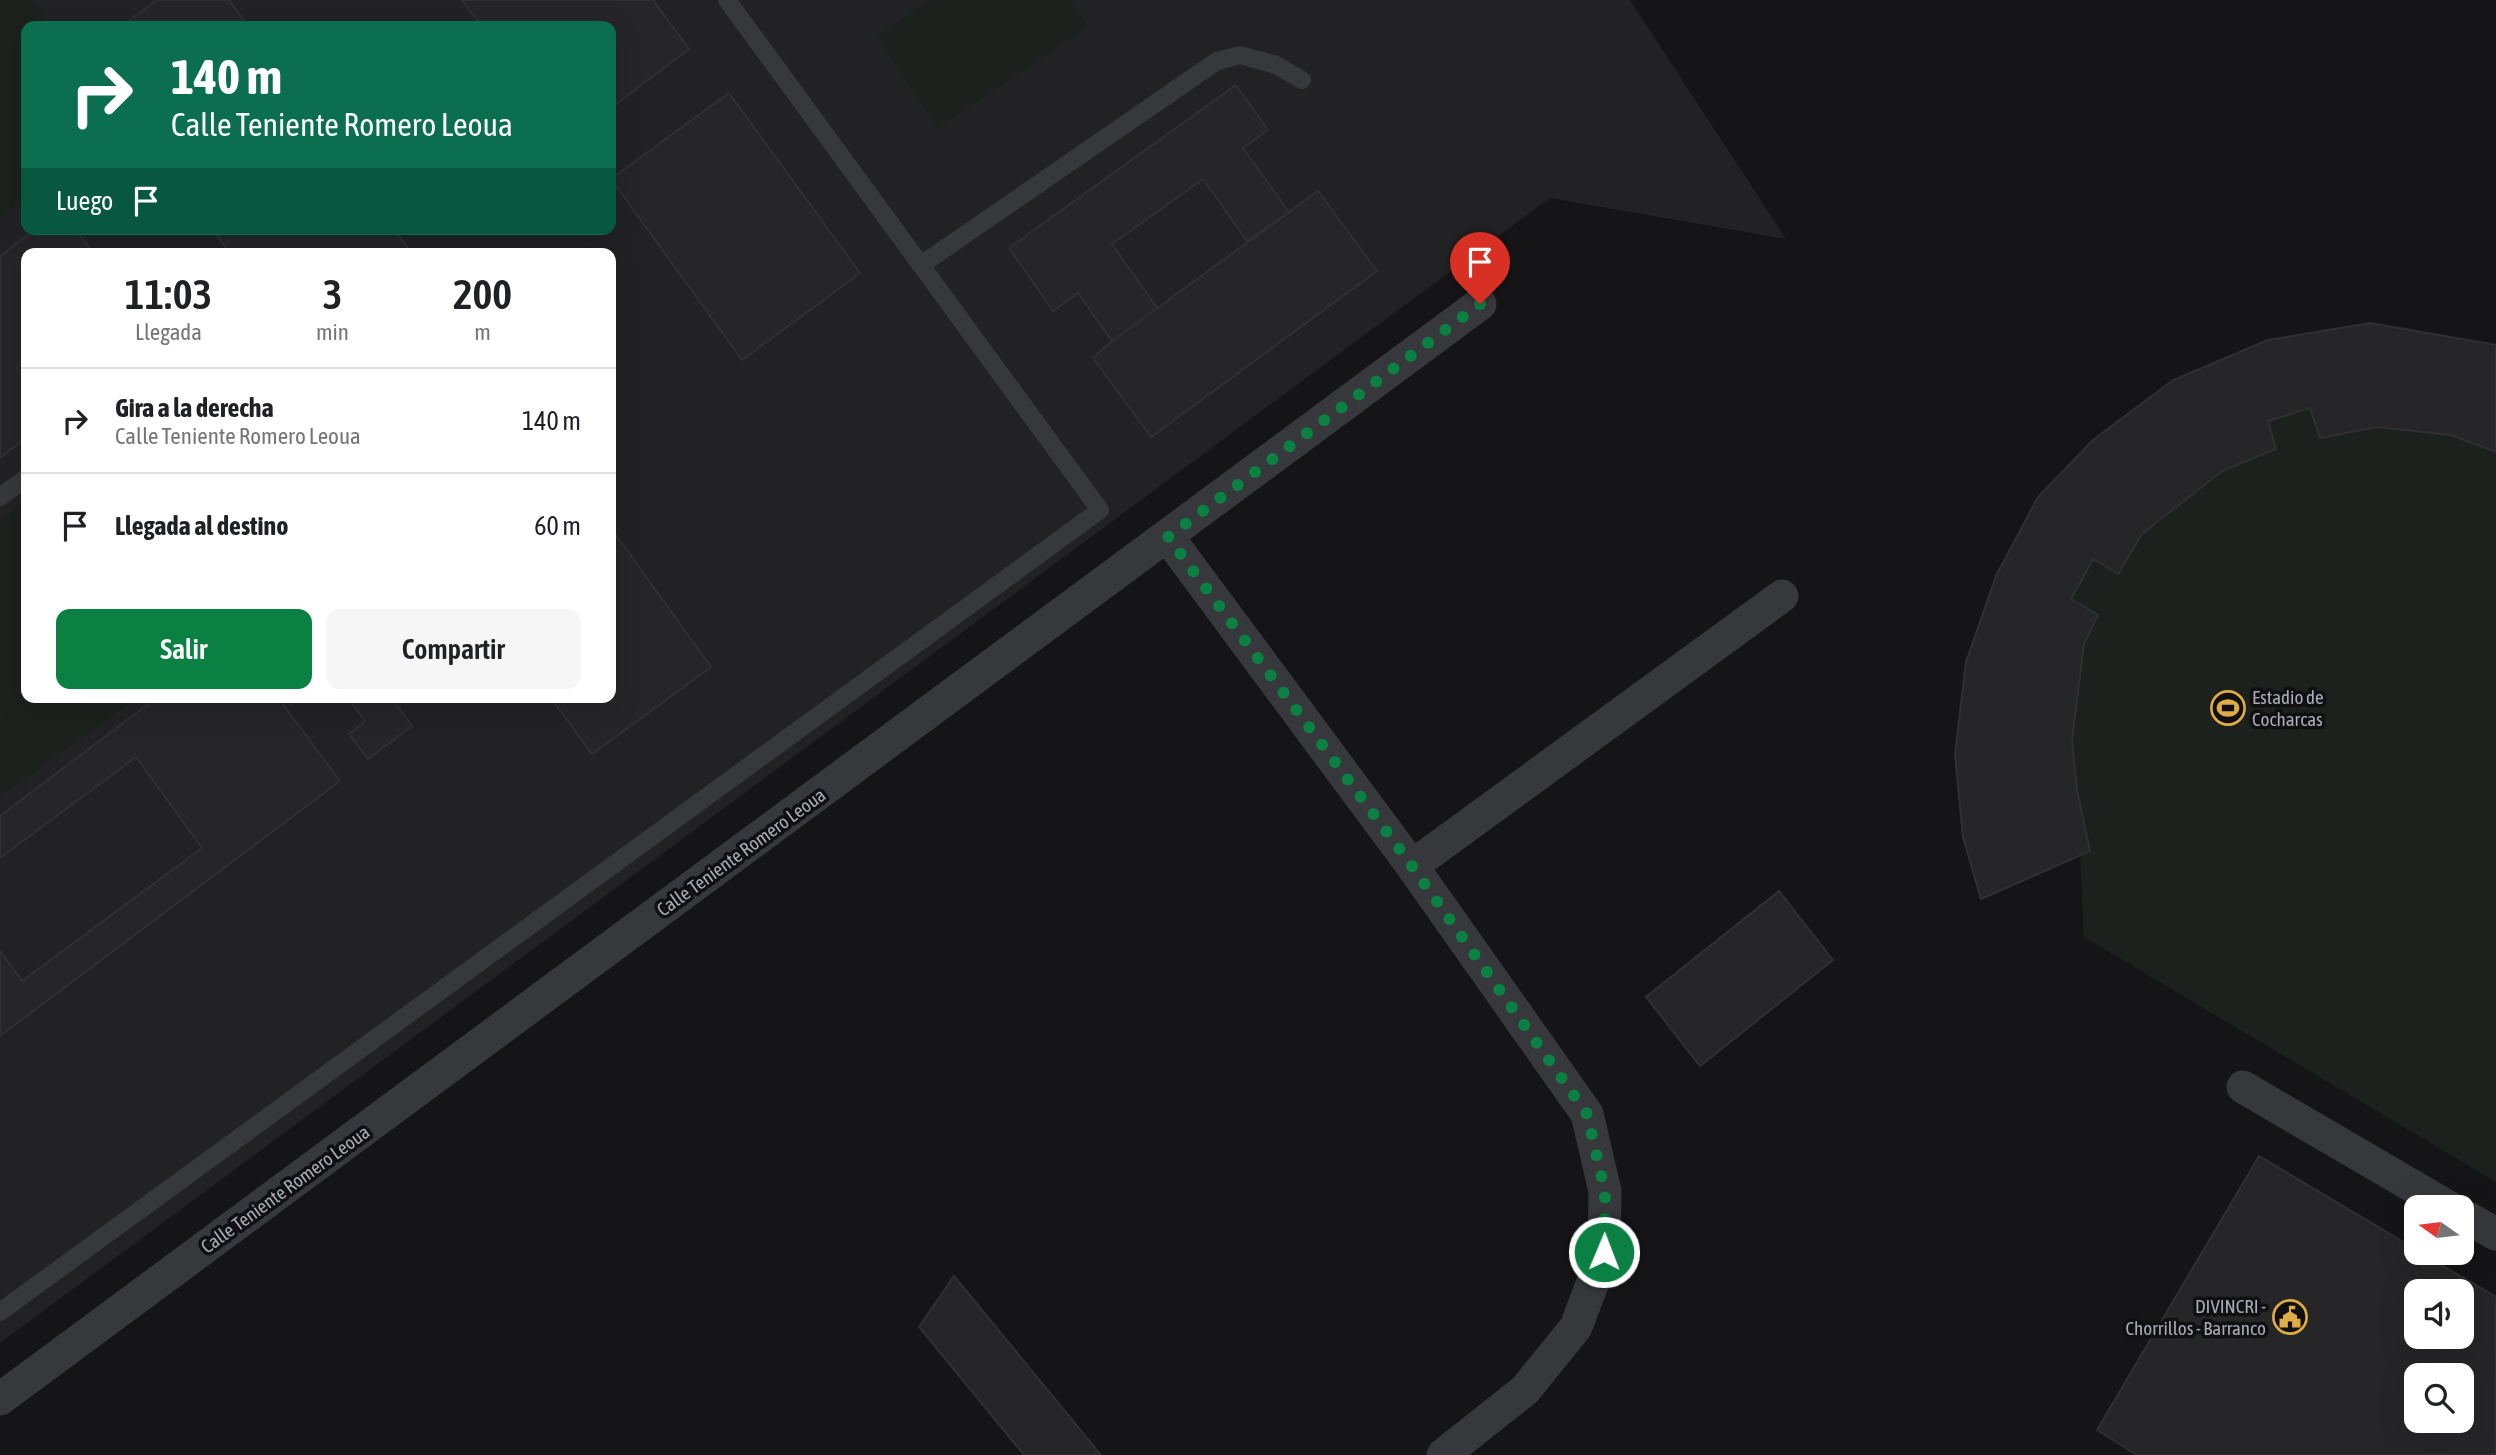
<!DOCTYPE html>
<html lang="es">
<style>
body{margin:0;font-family:"Asap Condensed",sans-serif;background:#f6f6f6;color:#202124;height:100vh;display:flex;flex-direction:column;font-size:26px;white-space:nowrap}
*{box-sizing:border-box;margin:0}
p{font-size:23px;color:#757577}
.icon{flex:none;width:38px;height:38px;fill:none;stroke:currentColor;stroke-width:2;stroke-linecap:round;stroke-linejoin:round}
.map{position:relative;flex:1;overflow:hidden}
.drawer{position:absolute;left:21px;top:248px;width:595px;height:455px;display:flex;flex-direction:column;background:#fff;border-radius:14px;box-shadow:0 7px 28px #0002}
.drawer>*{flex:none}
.guide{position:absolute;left:21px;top:21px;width:595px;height:214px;border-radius:14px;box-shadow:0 7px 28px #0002;background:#0b6e4f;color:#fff;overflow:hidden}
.needle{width:46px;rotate:284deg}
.controls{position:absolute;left:2404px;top:1195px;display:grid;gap:14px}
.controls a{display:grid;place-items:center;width:70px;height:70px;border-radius:14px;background:#fff;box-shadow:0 7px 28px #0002;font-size:35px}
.pin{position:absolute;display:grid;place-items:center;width:60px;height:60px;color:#fff;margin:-72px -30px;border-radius:50% 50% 50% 0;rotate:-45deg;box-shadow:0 0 7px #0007}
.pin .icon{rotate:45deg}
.me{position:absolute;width:77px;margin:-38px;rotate:1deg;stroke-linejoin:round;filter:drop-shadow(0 0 5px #0008)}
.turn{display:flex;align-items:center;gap:24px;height:147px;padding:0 35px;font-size:32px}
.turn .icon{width:91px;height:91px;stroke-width:2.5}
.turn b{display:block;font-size:49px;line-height:60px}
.then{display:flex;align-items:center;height:66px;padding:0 35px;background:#0003;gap:14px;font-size:26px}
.eta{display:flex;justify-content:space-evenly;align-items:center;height:119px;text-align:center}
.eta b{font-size:42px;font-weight:600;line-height:49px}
.cta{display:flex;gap:14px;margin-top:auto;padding:14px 35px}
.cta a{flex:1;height:80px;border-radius:14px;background:#0b8043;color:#fff;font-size:28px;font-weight:600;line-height:80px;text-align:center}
.cta a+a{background:#f6f6f6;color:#202124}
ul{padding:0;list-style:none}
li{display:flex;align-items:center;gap:21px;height:105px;padding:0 35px;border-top:2px solid #e0e0e0}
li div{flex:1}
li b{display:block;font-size:26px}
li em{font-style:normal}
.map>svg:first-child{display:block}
</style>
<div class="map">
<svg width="2496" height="1455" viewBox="0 0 2496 1455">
<rect width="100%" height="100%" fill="#151517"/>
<!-- built -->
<path fill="#222224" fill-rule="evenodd" d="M0,0H1630L1786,239L1550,198L0,1343ZM26,26H611V229H26ZM26,254H611V698H26Z"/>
<!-- green -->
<path fill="#1c211d" d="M0,0H31L50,26H26V198L0,217Z
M929,0H1071L1088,26L937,128L876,36Z
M2370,323L2496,345V1182L2084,937L2080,856L1981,899L1963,837L1955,754L1996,576L2038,497L2093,440L2173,380L2268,340Z
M26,501V698H136L0,797V520Z"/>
<!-- building -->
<path fill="#262628" stroke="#303033" stroke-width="2" fill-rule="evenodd" d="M157,0H229L248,26H122Z
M462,0H653L689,49L611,108V26H481Z
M1236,85L1268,130L1243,148L1289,212L1247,241L1203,179L1112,244L1157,308L1112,341L1078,293L1053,311L1009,248Z
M729,93L860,273L742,360L611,179Z
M1318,191L1377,271L1151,437L1093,358L1112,341Z
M35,229H75L94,254H26V438L0,458V256Z
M213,229H394L412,254H230Z
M2370,323L2496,345V452L2451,435L2377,427L2320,438L2310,408L2268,421L2276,449L2222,471L2142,534L2118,574L2093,559L2071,599L2098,615L2084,644L2072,740L2077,790L2090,851L1981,899L1963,837L1955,754L1966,662L1996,576L2038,497L2093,440L2173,380L2268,340Z
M611,528L711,667L592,754L551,698H611Z
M156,698H278L340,781L0,1036V951L22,981L202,848L136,757L0,858V816Z
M348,698H391L412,726L368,759L349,734L365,721Z
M1779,891L1833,960L1700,1066L1646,997Z
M2259,1156L2417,1250V1253H2421L2496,1297V1455H2137L2097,1430ZM2417,1292H2462V1337H2417ZM2417,1376H2462V1421H2417Z
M954,1276L1101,1455H1024L919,1327Z"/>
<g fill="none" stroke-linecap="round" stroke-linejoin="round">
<!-- lane -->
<path stroke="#37383c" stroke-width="18" d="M921,265L1217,61L1240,55L1276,65L1302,80
M0,497L26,478
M0,1312L1100,510L727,0"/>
<!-- street -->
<path stroke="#37383c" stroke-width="33" d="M1168,537L1412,866L1587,1114L1605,1191L1604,1252L1576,1327L1525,1390L1443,1455
M1412,866L1782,596
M2243,1087L2450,1208
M2462,1215L2496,1234
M0,1399L1480,304"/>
</g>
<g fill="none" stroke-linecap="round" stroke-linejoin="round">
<!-- route -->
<path stroke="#0b8043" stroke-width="12" stroke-dasharray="0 21.6" d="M1480,304L1168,537L1412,866L1587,1114L1605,1191L1604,1252"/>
</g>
<!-- icons -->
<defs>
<g id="stadium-ring" transform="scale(1.75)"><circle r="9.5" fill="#101012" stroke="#e0ac45" stroke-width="1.5"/><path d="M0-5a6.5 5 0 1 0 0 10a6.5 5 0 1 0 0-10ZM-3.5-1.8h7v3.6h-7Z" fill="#e0ac45"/></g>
<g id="civic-ring" transform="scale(1.75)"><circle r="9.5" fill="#101012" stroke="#e0ac45" stroke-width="1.5"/><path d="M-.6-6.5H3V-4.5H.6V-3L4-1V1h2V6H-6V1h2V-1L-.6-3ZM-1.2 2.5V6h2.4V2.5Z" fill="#e0ac45"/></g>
</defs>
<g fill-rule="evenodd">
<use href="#stadium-ring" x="2228" y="708"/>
<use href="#civic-ring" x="2290" y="1317"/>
</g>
<g text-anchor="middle" stroke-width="7" stroke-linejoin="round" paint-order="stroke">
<!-- poi labels -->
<g font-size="19" fill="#a9adb6" stroke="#101012" text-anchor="start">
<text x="2252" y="704">Estadio de<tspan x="2252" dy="22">Cocharcas</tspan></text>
<text x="2266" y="1313" text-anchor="end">DIVINCRI -<tspan x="2266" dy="22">Chorrillos - Barranco</tspan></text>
</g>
<!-- street labels -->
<g font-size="19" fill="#a9adb6" stroke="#101012">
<text transform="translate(741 852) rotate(-36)" y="7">Calle Teniente Romero Leoua</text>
<text transform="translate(285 1189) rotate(-36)" y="7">Calle Teniente Romero Leoua</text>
</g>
</g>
</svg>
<div class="controls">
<a><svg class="needle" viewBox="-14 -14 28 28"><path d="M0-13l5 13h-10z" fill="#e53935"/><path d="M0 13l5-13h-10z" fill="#757577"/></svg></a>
<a><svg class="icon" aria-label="sound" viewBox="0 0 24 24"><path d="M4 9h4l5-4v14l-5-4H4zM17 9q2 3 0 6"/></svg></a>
<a><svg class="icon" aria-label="search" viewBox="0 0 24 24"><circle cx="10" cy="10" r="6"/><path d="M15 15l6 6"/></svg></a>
</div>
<div class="pin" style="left:1480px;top:304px;background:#d93025"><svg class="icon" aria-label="arrive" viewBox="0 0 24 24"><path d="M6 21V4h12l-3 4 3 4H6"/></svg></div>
<svg class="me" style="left:1604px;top:1252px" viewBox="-20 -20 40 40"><circle r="17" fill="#0b8043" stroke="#fff" stroke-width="3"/><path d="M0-11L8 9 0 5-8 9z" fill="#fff"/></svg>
<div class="guide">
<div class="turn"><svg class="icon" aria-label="right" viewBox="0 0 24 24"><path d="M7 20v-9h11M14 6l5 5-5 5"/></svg><div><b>140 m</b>Calle Teniente Romero Leoua</div></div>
<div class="then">Luego<svg class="icon" aria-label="arrive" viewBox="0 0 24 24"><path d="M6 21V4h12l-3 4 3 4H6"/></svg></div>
</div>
<section class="drawer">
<div class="eta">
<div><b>11:03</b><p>Llegada</p></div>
<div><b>3</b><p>min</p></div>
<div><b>200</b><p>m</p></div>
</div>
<ul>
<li><svg class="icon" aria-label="right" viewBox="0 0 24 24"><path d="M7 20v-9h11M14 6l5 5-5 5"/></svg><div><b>Gira a la derecha</b><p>Calle Teniente Romero Leoua</p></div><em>140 m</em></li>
<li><svg class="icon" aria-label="arrive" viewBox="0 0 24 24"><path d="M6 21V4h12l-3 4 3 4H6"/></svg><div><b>Llegada al destino</b></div><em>60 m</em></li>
</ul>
<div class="cta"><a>Salir</a><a>Compartir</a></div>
</section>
</div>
